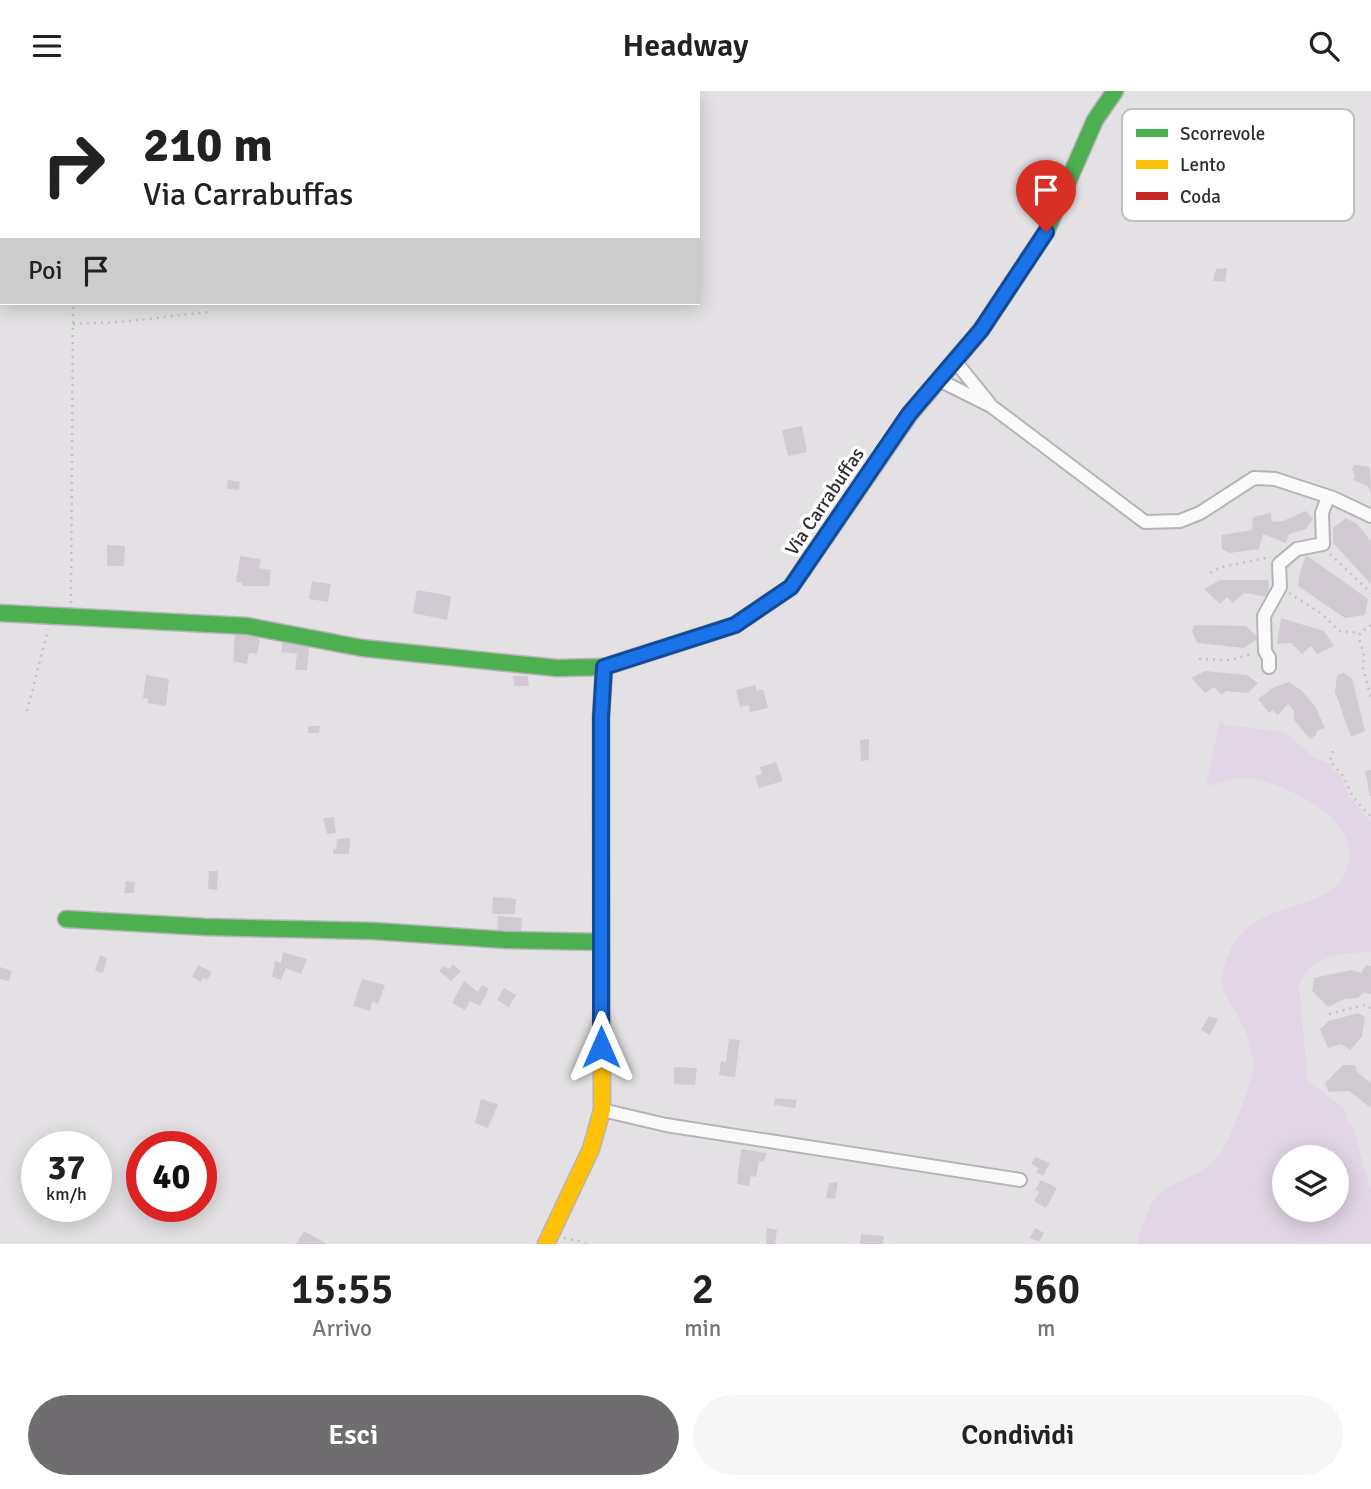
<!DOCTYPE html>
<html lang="it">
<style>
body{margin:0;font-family:Signika,sans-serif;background:#f6f6f6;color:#222;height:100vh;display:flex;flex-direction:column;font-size:26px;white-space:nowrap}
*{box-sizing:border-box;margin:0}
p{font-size:23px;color:#767676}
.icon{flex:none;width:38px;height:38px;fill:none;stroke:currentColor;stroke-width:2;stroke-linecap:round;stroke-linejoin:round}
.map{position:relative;height:1153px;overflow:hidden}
.drawer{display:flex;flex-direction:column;background:#fff;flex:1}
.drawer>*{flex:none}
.hud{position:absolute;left:0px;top:0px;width:700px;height:214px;box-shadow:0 4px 18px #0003;background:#fff;color:#222;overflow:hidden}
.tools{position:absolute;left:1272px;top:1054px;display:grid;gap:14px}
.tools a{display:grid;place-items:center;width:77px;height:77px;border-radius:50%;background:#fff;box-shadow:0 4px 18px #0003;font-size:35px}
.speed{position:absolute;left:21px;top:1040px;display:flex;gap:14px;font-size:35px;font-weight:700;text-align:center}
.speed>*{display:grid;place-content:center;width:91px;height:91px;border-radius:50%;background:#fff;box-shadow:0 4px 18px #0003;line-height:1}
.speed small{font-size:18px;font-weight:400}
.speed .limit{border:10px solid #d22;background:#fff;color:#111}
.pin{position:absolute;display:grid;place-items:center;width:60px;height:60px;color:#fff;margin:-72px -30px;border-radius:50% 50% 50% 0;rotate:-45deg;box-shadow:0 0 7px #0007}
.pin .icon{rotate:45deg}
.me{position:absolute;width:77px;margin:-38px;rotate:0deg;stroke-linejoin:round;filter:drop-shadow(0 0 5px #0008)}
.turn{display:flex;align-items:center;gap:24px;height:147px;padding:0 28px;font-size:32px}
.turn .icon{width:91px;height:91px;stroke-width:2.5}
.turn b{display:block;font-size:49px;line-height:60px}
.then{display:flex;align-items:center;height:66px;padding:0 28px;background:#0003;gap:14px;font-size:26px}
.eta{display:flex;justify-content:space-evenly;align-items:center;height:119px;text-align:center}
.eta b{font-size:42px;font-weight:600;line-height:49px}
.button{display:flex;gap:14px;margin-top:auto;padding:14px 28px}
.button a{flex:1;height:80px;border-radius:42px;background:#706d70;color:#fff;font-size:28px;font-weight:600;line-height:80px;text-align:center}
.button a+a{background:#f6f6f6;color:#222}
header{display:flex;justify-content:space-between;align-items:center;height:91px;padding:0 28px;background:#fff;font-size:32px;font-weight:600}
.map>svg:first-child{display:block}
</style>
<header><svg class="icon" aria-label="menu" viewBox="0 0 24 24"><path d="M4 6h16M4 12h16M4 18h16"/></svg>Headway<svg class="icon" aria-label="search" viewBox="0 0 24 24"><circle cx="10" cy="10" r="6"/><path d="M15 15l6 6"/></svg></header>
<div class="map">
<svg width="1371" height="1153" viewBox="0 0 1371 1153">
<rect width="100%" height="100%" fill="#e4e1e5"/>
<!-- green -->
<path fill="#e2d5e5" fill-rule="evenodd" d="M1220,629L1226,634L1285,641L1314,666L1328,673L1341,685L1349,705L1371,731V861C1344,862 1306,864 1299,897L1308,990L1344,1017L1349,1034L1352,1033L1371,1100V1153H1137C1143,1135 1148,1108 1166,1098C1181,1088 1198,1085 1211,1072C1215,1068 1220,1064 1222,1060C1231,1048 1249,996 1253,981C1254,973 1252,962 1250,955C1239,908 1204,906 1234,853C1258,810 1325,820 1344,785C1371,732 1289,693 1247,687C1235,686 1218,692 1206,695ZM1284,1066H1337V1118H1284Z"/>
<!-- building -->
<path fill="#d2cad3" d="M1227,177L1225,191L1213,190L1216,178Z
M802,335L807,361L788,365L782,339Z
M1354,374L1370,376L1371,402L1368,395L1353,389L1355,385L1352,378Z
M228,389L240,391L239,399L227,398Z
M1306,420L1313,428L1306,438L1289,443L1286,452L1263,443L1259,458L1230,462L1222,458L1221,444L1252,439L1253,426L1271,422L1272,431L1283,430Z
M1346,427L1357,433L1371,450V493L1333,452V437Z
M107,454L125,455L124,475H107Z
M1306,464L1368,508L1365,524L1345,527L1298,495L1300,481Z
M240,465L261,468L259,477L271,479L269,495H242V492L236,491Z
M1220,489H1269L1268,506L1244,502L1233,512L1227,506L1220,513L1204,498Z
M312,490L331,493L328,511L309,508Z
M417,499L451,505L447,529L413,522Z
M1281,527L1324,540L1334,555L1317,563L1311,555L1302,563L1291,552L1277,553Z
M1194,534L1246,535L1259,547L1244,557L1197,552L1192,541Z
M235,542L256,544L260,550L257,563L249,562L247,573L233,570Z
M283,550L309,556L307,579H295L297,563L281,561Z
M1205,580L1247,584L1258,592L1248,602L1226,600L1222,604L1214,596L1205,602L1191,587Z
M1343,582L1352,587L1365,640L1351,646L1335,601L1337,584Z
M146,584L169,588L166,615L148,612V608L143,607Z
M513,585H528L529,595H514Z
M1289,591L1302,600L1315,615L1325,637L1317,640L1316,644L1310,648L1294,629V620L1288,613L1278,624L1272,619L1269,622L1258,608L1274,596Z
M755,594L757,600L763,598L768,617L750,621L749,614L740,616L736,599Z
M308,635H320L319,642H308Z
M869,648V669L861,670L860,649Z
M776,671L783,690L759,697L755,685L762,683L760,676Z
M1371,679V705H1370L1365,680Z
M334,726L336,742L327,743L323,727Z
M350,747L349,763H333V758H336L337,748Z
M209,780H218L217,799L208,798Z
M126,790L135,791L134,802H124Z
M493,806L516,808L515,823H492Z
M498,825L522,827L521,842L497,840Z
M283,861L307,868L301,883L286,877L281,889L272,886L275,870L281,872Z
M100,864L107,867L103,882L95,880Z
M453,873L461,880L451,890L439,880L444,875L449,878Z
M198,874L212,881L207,889L203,887L201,891L192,886Z
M1366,874L1371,875V903L1363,902L1358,907L1345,908L1328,916L1312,900L1314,887L1351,879L1361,882Z
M0,876L12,880L9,890L0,888Z
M362,888L385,894L378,913L372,911L370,920L353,915Z
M464,890L478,901L482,894L489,897L480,915L470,910L465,919L452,912Z
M504,897L516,904L509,916L497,909Z
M1358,922L1365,926L1362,946L1350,959L1341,953L1328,957L1320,938L1329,930Z
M1209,925L1218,928L1210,944L1201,939Z
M729,948L740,949L735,986L719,984L721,970L726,971Z
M1343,974H1355L1357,981L1371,992V1017L1349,1000L1329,1001L1325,992Z
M674,976L697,977L695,994L674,993Z
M775,1007L797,1009L795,1017L774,1014Z
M481,1008L498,1013L488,1037L475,1032Z
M741,1058L766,1062L764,1071L759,1070L756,1086L751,1085L749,1095L737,1093Z
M1035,1066L1050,1072L1043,1085L1036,1081L1039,1077L1031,1073Z
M1041,1089L1057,1097L1046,1117L1034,1110L1039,1101L1035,1099Z
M838,1091L835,1108L826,1107L829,1092Z
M767,1137L777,1139L775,1153H766Z
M1035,1137L1044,1142L1039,1151L1030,1147Z
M304,1140L327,1153H296Z
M861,1143L884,1145L883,1153H860Z"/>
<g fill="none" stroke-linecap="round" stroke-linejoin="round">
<!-- street casing -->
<g stroke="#b6b4b7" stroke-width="16">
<path id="street" d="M955,270L989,312
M939,289L991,315L1145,431L1180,430L1200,422L1254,387L1275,388L1333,407L1371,425
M1269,576V567L1265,560L1264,525L1280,496L1279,473L1297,458L1323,453L1322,422L1328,406
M602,1019L666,1034L1020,1089"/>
</g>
<!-- fast casing -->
<g stroke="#b6b4b7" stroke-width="19">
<path id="fast" d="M763,515L791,496L910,323L981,239L1046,141L1095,29L1115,0
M0,522L247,535L362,557L557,577L604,576
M66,828L206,836L374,840L506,849L601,851"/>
</g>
<!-- slow casing -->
<g stroke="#b6b4b7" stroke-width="19">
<path id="slow" d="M546,1153L591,1058L602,1019L601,704"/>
</g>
<!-- jam casing -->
<g stroke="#b6b4b7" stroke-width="19">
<path id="jam" d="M601,704V626L604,576L735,534L763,515"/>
</g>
<!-- path -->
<path stroke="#c2c0c2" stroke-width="2.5" stroke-dasharray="2 5" stroke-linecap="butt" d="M82,2V0
M73,233L120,231L209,221
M1330,463L1371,502
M1210,482L1221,476L1271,466
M1289,502L1322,523L1339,540L1360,542
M71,512L73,212
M1371,534L1360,542L1359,548L1364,562L1363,577L1371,606
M1199,568L1231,569L1254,562
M27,620L48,538
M1333,660L1330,670L1343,685L1353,706L1371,726
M1329,923L1364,914L1371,917
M564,1147L591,1153"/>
<!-- street -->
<use href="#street" stroke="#fbfafb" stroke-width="12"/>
<!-- fast -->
<use href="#fast" stroke="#4caf50" stroke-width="16"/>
<!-- slow -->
<use href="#slow" stroke="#ffc107" stroke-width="16"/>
<!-- jam -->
<use href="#jam" stroke="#c62828" stroke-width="16"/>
</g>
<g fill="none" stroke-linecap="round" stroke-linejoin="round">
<!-- route casing -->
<g stroke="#114b97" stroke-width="18">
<path id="route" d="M601,956V626L604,576L735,534L791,496L909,323L981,239L1046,141"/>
</g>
<!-- route -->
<use href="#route" stroke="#1a73e8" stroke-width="12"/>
</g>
<g text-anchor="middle" stroke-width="7" stroke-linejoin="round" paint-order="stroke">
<!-- street labels -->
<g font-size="19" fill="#312e31" stroke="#fff">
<text transform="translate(824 410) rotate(-56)" y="7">Via Carrabuffas</text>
</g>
</g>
<!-- legend -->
<rect x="1122" y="18" width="232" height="112" rx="10" fill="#fff" stroke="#c1c0c1" stroke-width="2"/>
<rect x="1136" y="38" width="32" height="8" fill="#4caf50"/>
<rect x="1136" y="69" width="32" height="9" fill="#ffc107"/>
<rect x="1136" y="101" width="32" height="8" fill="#c62828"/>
<g font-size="19" fill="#312e31">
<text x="1180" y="49">Scorrevole</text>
<text x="1180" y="80">Lento</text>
<text x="1180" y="112">Coda</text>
</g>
</svg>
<div class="tools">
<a><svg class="icon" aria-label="layers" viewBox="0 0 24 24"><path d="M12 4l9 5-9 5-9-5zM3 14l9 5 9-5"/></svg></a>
</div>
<div class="speed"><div>37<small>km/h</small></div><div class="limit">40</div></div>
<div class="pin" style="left:1046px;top:141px;background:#d93025"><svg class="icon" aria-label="arrive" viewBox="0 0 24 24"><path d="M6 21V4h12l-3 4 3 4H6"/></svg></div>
<svg class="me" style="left:601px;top:956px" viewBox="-20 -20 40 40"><path d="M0-17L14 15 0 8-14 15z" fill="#1a73e8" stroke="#fff" stroke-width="4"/></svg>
<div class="hud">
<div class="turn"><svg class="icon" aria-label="right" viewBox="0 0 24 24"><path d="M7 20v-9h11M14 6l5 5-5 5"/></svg><div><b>210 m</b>Via Carrabuffas</div></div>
<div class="then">Poi<svg class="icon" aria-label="arrive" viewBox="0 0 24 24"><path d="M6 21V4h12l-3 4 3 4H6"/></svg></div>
</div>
</div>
<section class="drawer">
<div class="eta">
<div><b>15:55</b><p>Arrivo</p></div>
<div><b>2</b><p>min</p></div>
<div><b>560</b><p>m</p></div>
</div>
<div class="button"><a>Esci</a><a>Condividi</a></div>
</section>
